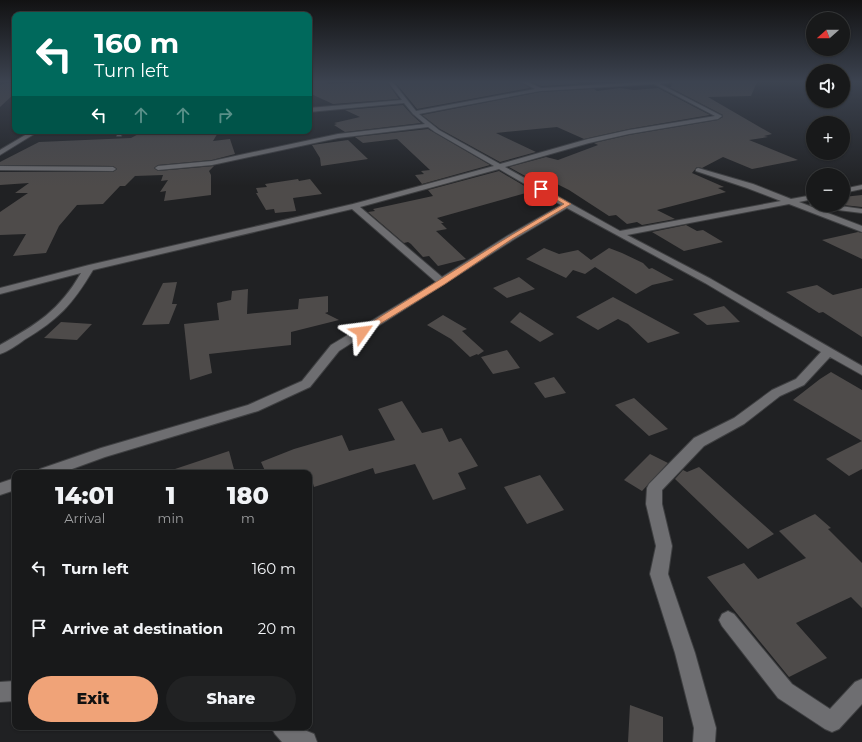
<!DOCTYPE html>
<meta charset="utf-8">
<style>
body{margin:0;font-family:Montserrat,sans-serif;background:#212223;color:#f1f3f6;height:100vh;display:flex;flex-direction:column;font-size:15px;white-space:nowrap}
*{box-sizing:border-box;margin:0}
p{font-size:13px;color:#9fa0a2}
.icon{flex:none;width:22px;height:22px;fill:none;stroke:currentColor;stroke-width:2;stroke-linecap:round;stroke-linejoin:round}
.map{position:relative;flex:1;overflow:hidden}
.side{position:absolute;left:12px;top:470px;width:300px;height:260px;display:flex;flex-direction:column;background:#18191a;border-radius:8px;box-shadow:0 1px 3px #0004,0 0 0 1px #363839}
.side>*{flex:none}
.banner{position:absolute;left:12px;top:12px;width:300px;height:122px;border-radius:8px;box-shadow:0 1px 3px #0004,0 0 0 1px #363839;background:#00695c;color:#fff;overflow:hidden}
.needle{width:26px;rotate:249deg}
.buttons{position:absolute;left:806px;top:12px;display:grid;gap:8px}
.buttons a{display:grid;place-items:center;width:44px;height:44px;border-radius:50%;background:#18191a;box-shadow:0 1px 3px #0004,0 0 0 1px #363839;font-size:20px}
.pin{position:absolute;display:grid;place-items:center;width:34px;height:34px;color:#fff;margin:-17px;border-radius:8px;box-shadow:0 2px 6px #0006}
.me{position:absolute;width:44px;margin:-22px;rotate:59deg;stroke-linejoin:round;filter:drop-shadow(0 0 3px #0008)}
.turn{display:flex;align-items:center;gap:14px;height:84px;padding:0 16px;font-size:18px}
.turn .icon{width:52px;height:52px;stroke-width:2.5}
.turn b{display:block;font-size:28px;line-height:34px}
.lanes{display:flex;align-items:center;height:38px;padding:0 16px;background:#0003;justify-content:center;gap:20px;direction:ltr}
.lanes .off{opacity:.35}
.eta{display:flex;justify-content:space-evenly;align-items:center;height:68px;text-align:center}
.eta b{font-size:24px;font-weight:800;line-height:28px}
.action{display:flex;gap:8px;margin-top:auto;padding:8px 16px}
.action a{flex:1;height:46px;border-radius:24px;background:#f0a378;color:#111;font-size:16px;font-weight:800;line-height:46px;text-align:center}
.action a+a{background:#212223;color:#f1f3f6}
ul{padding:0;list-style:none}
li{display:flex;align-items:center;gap:12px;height:60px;padding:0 16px}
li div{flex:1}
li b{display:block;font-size:15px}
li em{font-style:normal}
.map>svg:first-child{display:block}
</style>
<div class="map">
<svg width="862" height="742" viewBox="0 0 862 742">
<rect width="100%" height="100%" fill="#202123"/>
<!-- building -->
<path fill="#4e4b4a" d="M309,82H326L328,84L387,82L399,99L333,104L309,93V87H312Z
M395,82H520L530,88L417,109Z
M532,82H574L578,84L541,86Z
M672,82H757L751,96L708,97L772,134L764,136L768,137L749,140L798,160L752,169L723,157L702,168L697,167L692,173L724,187L718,188L726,192L657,210L675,219L642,225L637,222L627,224L616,215L609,216L569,190L557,184L545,187L509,167L546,157L558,160L598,145L594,143L629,135L718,120L723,117V115L669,87H671Z
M6,83H15V93L0,107V85Z
M620,88L634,90L658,88L710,115L629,129L584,139L557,127L496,133L536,152L500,162L440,129L422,115L540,92L594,89L597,91Z
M403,105L412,115L421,123L345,132L334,125L337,124L334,123L360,117L345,110Z
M428,129L490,165L422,184L415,175L424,174L421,171L430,170L397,139L363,143L355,137Z
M144,131H219L213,141L230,139L235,154L212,160L158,165L154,168L158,171L214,166L209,171L211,175V195L164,201L166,191L160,192L168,180L161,181L163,175L135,176L125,186H120L103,204L77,205L59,226L46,253L13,256L26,234L0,235V212L28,193H15L29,183L0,185V172H113L117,169L113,166L0,165V162L39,142L131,138Z
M348,140L368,159L321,166L320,158L312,145Z
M499,171L533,191L437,218L444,223H441L447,229L436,231L466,259L438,266L429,256L423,257L411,244L408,242L404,243L368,212L375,211L373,209L433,196L428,190Z
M298,179L299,181L310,179L322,194L293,198L296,211L275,213L274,209L266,210L256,193H258L256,188L267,187L265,184Z
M862,195V207L843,205V197Z
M686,225L697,231L703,230L723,242L684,251L652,232Z
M858,232L862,233V259L822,240Z
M544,248L559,254L578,250L591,260L609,248L622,253L643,263L649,269L652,268L674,280L652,285L636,294L595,267L585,274L573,270L566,278L526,259Z
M519,277L535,289L507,298L493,288Z
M177,282L172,304H177L169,324L142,325L163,283Z
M817,285L833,295L862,288V337L823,312L819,313L786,292Z
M248,289L247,314L298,309L299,299L328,296V312L325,313L339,320L291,332V345L209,354L212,373L190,380L184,324L219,320L217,303L231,300L232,291Z
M613,297L680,333L648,343L628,324L618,319L598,330L576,317Z
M724,306L740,322L707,325L693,314Z
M520,312L554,334L540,342L510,322Z
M443,315L467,329L462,331L484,351L478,355L477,354L470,357L451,339L427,325Z
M61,322L92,324L77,340L44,338Z
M507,350L520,368L493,374L481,357Z
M831,372L862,390V441L793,400L820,379Z
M554,377L566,393L545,398L534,383Z
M634,398L668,429L649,436L615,405Z
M402,401L422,433L442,428L449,442L461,438L478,466L458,473L466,489L433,500L415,464L375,474L373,468L314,487L310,473H266L261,462L294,449L342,435L349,451L395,440L378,409Z
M862,441V469L849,476L826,459Z
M229,451L235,473H172V470Z
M650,454L668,463L642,491L624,480Z
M699,467L774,534L748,549L675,479L683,470L687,472Z
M540,475L564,510L527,524L504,487Z
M815,514L831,528L828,529L862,563V608L851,597L796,623L827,658L789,677L707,577L744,563L758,579L806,558L779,531Z
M630,705L663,717V742H628Z"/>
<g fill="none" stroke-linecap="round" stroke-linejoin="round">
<!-- street casing -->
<g stroke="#3e3f41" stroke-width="2">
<path id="street" d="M388,82H393L416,111L535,89L521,82H528L541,88L640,82H671L660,84L722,116L718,119L629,134L589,143L505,167L620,231L781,201L747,188L696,171V169L698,168L753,184L791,199L813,195V199L799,202L862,226V232L789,204L627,235L711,279L862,366V375L830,357L804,385L780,396L744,424L704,446L662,490V504L672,546L668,574L695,653L716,728L715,742H693L694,728L675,653L650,574L656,546L646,504L647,488L649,484L694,438L734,418L772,390L796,379L821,352L705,283L567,208L513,240L339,351L310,387L258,411L105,457L61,473H38L40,469L101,448L248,405L302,381L331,345L436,282L352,209L93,270C72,305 59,319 24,340C17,345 9,351 0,354V345C37,324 59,311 81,273L0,294V288L89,265L353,204L494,166L435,132L428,127L338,138L212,165L158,170L155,168L158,166L212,161L338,134L425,124L413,114L404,103L309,112V108L402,100ZM654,84L715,116L629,130L588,139L500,164L439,130L419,114L540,91ZM499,169L561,205L507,236L442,277L360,207Z
M32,131H39L0,155V150Z
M117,131H123L121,136H117Z
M0,166L113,167L116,169L113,171L0,170Z
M862,185V189L843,193V189Z
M811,203H813V205H833L862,209V213L814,207L810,205Z
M15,478V490L0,495V483Z
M728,611L734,614L792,684L830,709L855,682L862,679V704L839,729L832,732L825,729L778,698L722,626L719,620L722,614Z
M15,681V701L0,702V682Z
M271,727H297L314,734L317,742H282L275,734Z"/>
</g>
<!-- street -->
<use href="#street" fill="#6e6e71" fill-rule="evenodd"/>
</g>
<!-- sky -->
<linearGradient id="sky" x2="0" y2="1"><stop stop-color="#121213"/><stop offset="0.44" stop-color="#3c4350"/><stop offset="1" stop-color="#3c4350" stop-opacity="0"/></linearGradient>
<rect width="862" height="186" fill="url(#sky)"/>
<!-- route -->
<path fill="#f0a378" stroke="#9c6a4e" d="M539,188H543L571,204L512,239L445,284L365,333H359L358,332L359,330C428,288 494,244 564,204L539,190Z"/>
</svg>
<div class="buttons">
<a><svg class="needle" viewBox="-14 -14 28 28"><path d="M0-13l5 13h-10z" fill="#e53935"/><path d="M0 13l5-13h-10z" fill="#9fa0a2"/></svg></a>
<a><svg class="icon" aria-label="sound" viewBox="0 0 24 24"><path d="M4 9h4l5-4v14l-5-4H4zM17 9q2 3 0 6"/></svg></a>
<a>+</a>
<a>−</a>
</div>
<div class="pin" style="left:541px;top:189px;background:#d93025"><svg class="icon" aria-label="arrive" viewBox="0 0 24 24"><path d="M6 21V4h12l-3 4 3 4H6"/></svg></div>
<svg class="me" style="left:362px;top:332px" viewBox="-20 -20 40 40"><path d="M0-17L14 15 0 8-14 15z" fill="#f0a378" stroke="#fff" stroke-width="4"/></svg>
<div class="banner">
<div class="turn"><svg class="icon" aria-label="left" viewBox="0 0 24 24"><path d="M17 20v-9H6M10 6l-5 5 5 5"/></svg><div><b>160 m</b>Turn left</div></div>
<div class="lanes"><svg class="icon" aria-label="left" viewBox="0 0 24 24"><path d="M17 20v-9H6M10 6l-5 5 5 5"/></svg><svg class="icon off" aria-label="ahead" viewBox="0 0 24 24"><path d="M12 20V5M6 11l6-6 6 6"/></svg><svg class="icon off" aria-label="ahead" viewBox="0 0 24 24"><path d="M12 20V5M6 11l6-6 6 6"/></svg><svg class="icon off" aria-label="right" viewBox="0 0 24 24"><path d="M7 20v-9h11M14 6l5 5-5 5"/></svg></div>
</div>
<section class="side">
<div class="eta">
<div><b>14:01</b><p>Arrival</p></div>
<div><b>1</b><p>min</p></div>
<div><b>180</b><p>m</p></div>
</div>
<ul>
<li><svg class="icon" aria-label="left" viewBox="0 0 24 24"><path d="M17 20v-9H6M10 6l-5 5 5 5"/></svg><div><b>Turn left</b></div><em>160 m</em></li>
<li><svg class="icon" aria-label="arrive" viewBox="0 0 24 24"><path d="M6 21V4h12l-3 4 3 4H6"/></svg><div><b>Arrive at destination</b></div><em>20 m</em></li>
</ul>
<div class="action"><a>Exit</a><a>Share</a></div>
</section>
</div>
